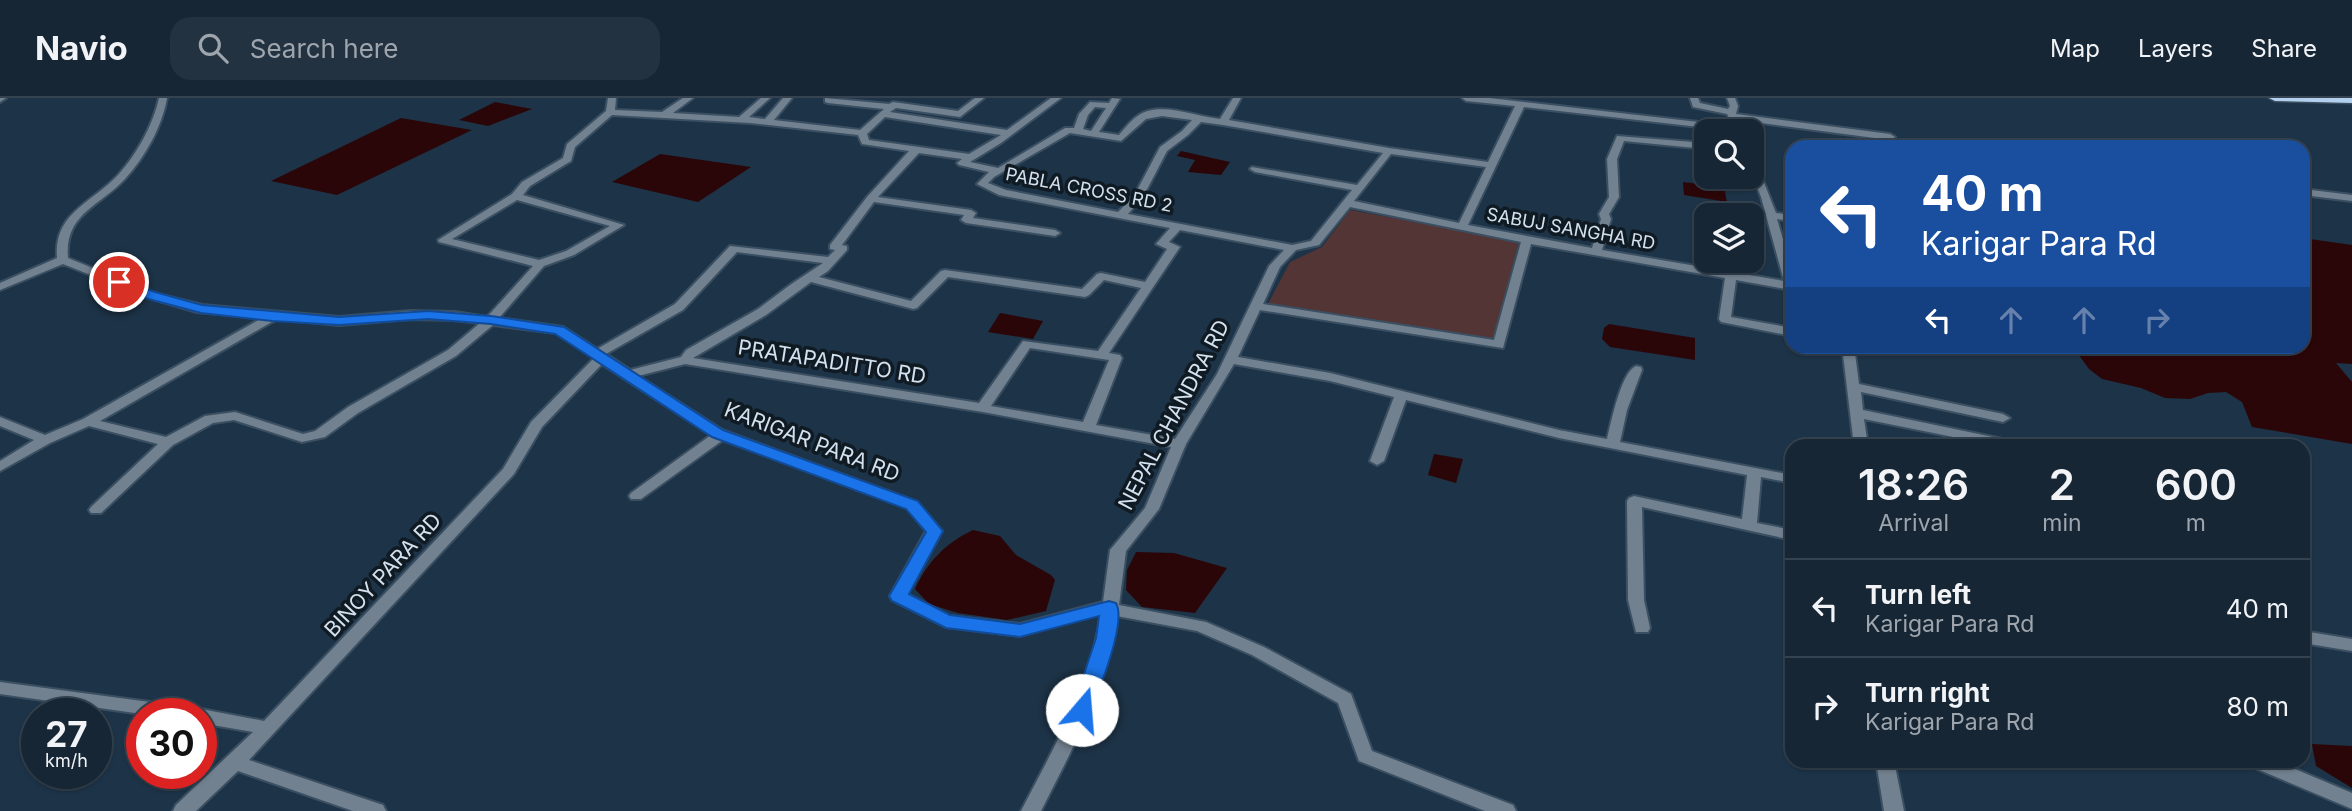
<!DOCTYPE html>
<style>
body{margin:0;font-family:Inter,sans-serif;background:#233241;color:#f1f3f6;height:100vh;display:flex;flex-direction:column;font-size:26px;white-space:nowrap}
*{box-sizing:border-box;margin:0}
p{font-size:23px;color:#9ea5ad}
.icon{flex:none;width:38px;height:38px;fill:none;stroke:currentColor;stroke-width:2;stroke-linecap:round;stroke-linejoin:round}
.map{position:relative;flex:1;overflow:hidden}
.drawer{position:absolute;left:1785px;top:341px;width:525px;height:329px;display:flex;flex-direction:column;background:#162635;border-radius:21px;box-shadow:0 2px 5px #0004,0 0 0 2px #354350}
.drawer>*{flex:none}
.banner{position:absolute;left:1785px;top:42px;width:525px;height:214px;border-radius:21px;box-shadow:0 2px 5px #0004,0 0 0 2px #354350;background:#1a4fa0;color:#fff;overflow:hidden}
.controls{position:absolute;left:1694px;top:21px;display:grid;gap:14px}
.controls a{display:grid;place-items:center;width:70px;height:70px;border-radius:14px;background:#162635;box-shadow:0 2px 5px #0004,0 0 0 2px #354350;font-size:35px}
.speed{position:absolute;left:21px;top:600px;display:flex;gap:14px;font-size:35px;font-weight:700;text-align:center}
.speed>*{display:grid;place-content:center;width:91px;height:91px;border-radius:50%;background:#162635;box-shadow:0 2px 5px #0004,0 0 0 2px #354350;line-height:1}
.speed small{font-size:18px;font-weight:400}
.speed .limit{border:10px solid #d22;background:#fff;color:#111}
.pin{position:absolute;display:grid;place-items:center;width:60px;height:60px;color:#fff;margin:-30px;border:4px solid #fff;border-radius:50%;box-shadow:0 2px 7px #0007}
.me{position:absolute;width:77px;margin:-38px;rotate:18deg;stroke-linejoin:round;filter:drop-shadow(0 0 5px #0008)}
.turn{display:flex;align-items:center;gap:24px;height:147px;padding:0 21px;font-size:32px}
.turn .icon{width:91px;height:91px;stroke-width:2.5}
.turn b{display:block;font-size:49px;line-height:60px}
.lanes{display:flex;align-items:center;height:66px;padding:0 21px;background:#0003;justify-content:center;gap:35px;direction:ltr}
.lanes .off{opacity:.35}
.eta{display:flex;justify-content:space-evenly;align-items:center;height:119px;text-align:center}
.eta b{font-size:42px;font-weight:600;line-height:49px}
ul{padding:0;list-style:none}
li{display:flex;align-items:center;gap:21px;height:98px;padding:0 21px;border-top:2px solid #354350}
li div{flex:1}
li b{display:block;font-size:26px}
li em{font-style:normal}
header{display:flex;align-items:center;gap:42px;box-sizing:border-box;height:98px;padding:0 35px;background:#162635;border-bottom:2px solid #354350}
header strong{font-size:33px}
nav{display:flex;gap:38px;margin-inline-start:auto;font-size:24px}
.search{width:490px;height:63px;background:#233241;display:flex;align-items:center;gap:18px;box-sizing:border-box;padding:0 24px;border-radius:21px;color:#9ea5ad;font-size:26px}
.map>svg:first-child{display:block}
</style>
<header>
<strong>Navio</strong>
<div class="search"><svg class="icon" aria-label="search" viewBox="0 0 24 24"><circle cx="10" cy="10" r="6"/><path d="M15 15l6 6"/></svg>Search here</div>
<nav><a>Map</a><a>Layers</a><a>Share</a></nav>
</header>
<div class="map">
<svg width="2352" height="713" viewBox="0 0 2352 713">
<rect width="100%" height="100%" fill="#1d3347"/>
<!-- green -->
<path fill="#543535" d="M1350,112L1519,143L1493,243L1268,206L1290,164L1322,149Z"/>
<!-- water -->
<path fill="#2b0609" d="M495,4L532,11L488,28L459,22Z
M401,20L472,32L337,97L271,83Z
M1181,53L1230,64L1221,77L1188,74L1195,62L1177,58Z
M660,56L751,69L698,104L612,84Z
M1683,84L1724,89L1727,104L1684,97Z
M2303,140L2352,147V266L2336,265L2352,284V346L2252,329L2242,304L2226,294L2208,295L2190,301L2165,300L2141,290L2102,281L2089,271L2073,249L2303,248Z
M1000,215L1043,223L1033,241L988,234Z
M1609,226L1695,240V262L1610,249L1602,241L1604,230Z
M1434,356L1463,361L1456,385L1428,377Z
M973,432L1000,438L1016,457L1051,477L1055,482L1046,513L1007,522L958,515L929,506L915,491C928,463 946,445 973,432Z
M1136,454L1174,455L1227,470L1195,515L1142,509L1126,492L1127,472Z
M2312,646L2352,648V690L2316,668Z"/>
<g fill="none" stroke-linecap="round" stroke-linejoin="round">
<!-- street casing -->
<g stroke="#3a4f62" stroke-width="4">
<path id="street" d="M0,0H6L0,4Z
M159,0H167C162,29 145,59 125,81C100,108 64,116 68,160L154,195L202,207L339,219L410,213L455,214L487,219L533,168L439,144L438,142L512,96L522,84L563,60L567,46L606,13L608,0H616L615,12L662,14L683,0H693L673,15L739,19L761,0H770L749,19L765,21L783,0H792L774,22L860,32L884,11L828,5L825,4V0L889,6L893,4L958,13L975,0H984L960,19L896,10L890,14L1007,32L1051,0H1061L1001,45L970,64L998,70L1065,30H1074L1079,16L1090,4L1109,5L1112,0L1120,1L1099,34L1119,37C1125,30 1131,22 1139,17C1161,3 1196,19 1220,21L1233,0H1241L1229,22L1389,50L1488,64L1515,8L1466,3L1462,0H1489L1742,29V33H1734L1524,9L1468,127L1592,150L1601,121L1599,116L1609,99L1607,61L1617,38L1706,45V51L1624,43L1617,61L1619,99L1609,116L1611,121L1602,152L1784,183L1761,99L1752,76V61L1755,62L1776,115L1792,117V123L1777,121L1792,172V196L1788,195L1786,191L1736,182L1731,219L1792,230V238L1721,224L1719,221L1725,180L1531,146L1503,250L1260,212L1238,259L1330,275L1559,332L1607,341C1611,325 1621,274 1636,268L1641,269L1642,272L1627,312L1620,344L1792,377V385L1761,379L1757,425L1792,432V442L1642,409L1644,502L1650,530L1648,534H1636L1628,502L1627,403L1629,400L1634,398L1742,421L1747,377L1559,340L1406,302L1384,363L1377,367L1370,363L1394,299L1330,283L1234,266L1186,346L1159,411L1126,453L1119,507L1206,524L1264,549L1351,596L1372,653L1513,707L1516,713H1485L1359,663L1338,605L1252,557L1197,533L1117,518C1108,588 1072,651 1041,713H1021C1054,649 1091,587 1101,515L1020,538L946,529L892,502L890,498L926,433L907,410L723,342L641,401H631L629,398L631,395L711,337L602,266L542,329L514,376L249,662L383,707L386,713H353L238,673L196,713H173L176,707L253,634L201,625V616H142L0,596V584L187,609L195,614L201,611L264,623L503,371L531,324L594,260L556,235L493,227L456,258L358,315L325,339L302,344L234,322L213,325L173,347L101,415H91L89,412L91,409L158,346L89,328L50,345L0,373V363L34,342L0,328V319L45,337L83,321L262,220L197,214L146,199L63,166L0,192V185L57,160C53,115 92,105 118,77C137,56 153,27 159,0ZM1095,9L1106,10L1091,33L1083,31L1088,17ZM612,17L750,25L858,37L862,46L909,53L867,99L830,147V151L835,152L828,159L730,148L675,206L597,251L563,229L499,220L544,168L574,157L624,127L523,97L530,88L571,63L575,49ZM1162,18L1192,22L1182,33L1160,49L1134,98L1118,114L1006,92L988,85L994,79L1070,35L1121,43L1146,21ZM885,19L1001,37L969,56L869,42L867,36ZM1201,24L1223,27L1383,55L1357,87L1252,69L1250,71L1255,74L1352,92L1311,143L1292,147L1128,116L1143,99L1167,53L1188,37ZM919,55L962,61L957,65L959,67L989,74L977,86L999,97L1170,130L1156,146L1167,151L1145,184L1101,175L1097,176L1082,191L945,172L941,173L911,203L819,179L828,173L847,152V148L842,147L874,104L964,117L961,122L966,125L1055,138L1060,135L1055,132L973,120L976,115L971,112L878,99ZM1391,56L1486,69L1459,125L1354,103ZM517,102L610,128L566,153L539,162L452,141ZM1350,109L1521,144L1494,242L1263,206L1280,169L1296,152L1319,147ZM1180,132L1284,152L1269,168L1217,276L1175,341L1096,327L1122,260L1120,257L1109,255L1180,149L1169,144ZM737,154L823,165L790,187L758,211L686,252L681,259L630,272L606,256L683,212ZM948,179L1085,199L1089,197L1104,182L1141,190L1098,253L1023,243L979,305L693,260L766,217L811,184L913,211L917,210ZM277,221L339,227L410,221L455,222L480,225L448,252L348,309L315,333L303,336L235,314L205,318L166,339L100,323ZM1030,250L1109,262L1083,324L991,308ZM685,266L983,314L1171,349L1145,410L1110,452L1103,504L1020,526L949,518L907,496L942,433L917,404L722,332L638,278Z
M1690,0H1698L1700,5L1728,11L1730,8L1727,0H1735L1738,8L1736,16L1890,36L1895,39L1890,42L1739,22L1741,25L1736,28L1733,27L1727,16L1693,9Z
M2303,91L2352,97V103L2303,97Z
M1842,248H1854L1859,286L2003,316L2010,320L2003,324L1861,294L1863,312L2017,344L2024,348H1998L1864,321L1868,348H1854Z
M2303,533L2352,541V553L2303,545Z
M1876,663H1894L1904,713H1884Z
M2248,663H2276L2352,695V711L2250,668Z"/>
</g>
<!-- primary casing -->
<g stroke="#3a4f62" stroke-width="3">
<path id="primary" d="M2269,0H2352V5L2275,3Z"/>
</g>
<!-- street -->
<use href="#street" fill="#72818f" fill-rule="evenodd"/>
<!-- primary -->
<use href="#primary" fill="#b2d0ed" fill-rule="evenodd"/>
</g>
<!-- route -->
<path fill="#1a73e8" stroke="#114b97" stroke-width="2" d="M119,180L155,194L202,207L339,219L428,213L491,218L564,229L723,332L918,403L943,433L909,496L950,517L1020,526L1109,503L1116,505C1127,525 1099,590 1092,612L1089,618L1082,620L1075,618L1072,612L1096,540L1099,518L1020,539L946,530L892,503L889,498L926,434L906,411L712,339L555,236L491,226L428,221L339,227L272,223L201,215L145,200L114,186L112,184Z"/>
<g text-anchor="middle" stroke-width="7" stroke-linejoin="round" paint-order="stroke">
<!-- far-street labels -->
<g font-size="18" fill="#d4e1ee" stroke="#101a23">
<text transform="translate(1089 92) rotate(11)" y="6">PABLA CROSS RD 2</text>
<text transform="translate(1571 131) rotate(10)" y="6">SABUJ SANGHA RD</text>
</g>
<!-- street labels -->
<g font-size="21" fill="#d4e1ee" stroke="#101a23">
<text transform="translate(832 264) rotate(9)" y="7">PRATAPADITTO RD</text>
<text transform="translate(1174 317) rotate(-62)" y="7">NEPAL CHANDRA RD</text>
<text transform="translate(812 344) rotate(21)" y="7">KARIGAR PARA RD</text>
<text transform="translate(383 477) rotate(-47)" y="7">BINOY PARA RD</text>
</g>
</g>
</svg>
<div class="controls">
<a><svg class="icon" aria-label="search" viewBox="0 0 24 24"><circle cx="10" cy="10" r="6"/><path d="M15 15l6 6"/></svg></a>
<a><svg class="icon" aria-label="layers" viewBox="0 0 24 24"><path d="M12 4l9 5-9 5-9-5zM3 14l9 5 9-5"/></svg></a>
</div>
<div class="speed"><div>27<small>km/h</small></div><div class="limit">30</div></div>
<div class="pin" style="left:119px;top:184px;background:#d93025"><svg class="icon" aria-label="arrive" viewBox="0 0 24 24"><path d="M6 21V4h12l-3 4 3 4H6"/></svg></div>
<svg class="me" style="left:1082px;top:612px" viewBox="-20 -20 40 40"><circle r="19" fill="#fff"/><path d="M0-13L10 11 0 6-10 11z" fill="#1a73e8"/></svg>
<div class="banner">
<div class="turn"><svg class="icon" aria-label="left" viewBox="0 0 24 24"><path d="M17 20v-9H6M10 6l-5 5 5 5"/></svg><div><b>40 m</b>Karigar Para Rd</div></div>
<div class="lanes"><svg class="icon" aria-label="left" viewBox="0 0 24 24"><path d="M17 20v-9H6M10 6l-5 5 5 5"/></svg><svg class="icon off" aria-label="ahead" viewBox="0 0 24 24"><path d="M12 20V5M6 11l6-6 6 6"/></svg><svg class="icon off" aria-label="ahead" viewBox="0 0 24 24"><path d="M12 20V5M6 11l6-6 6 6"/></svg><svg class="icon off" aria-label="right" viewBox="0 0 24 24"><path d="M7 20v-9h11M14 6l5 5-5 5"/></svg></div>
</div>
<section class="drawer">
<div class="eta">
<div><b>18:26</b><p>Arrival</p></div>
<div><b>2</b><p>min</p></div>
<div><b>600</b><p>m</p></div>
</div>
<ul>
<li><svg class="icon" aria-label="left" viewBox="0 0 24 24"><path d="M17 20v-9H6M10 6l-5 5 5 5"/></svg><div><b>Turn left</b><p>Karigar Para Rd</p></div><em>40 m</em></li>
<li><svg class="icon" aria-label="right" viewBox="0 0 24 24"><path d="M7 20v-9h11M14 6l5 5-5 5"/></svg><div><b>Turn right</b><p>Karigar Para Rd</p></div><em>80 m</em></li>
</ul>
</section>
</div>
